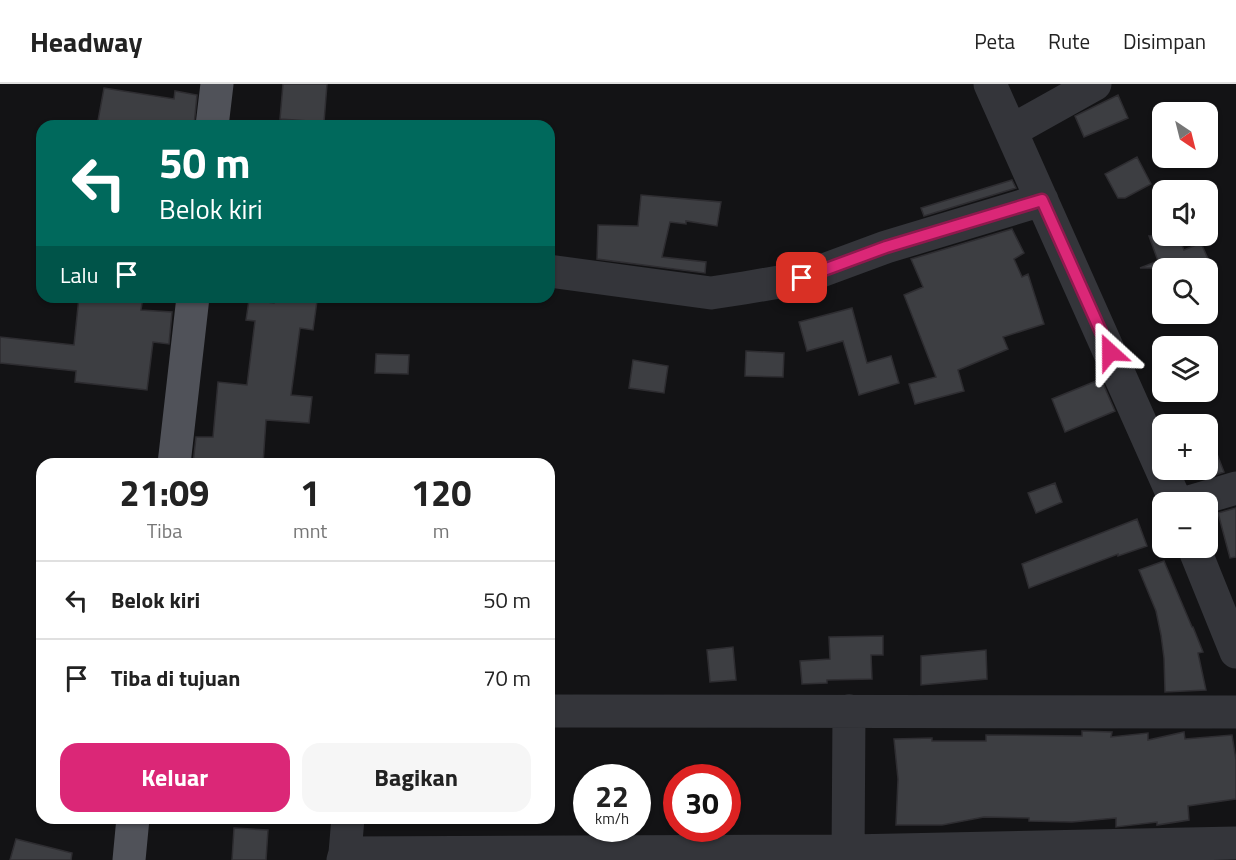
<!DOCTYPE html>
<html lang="id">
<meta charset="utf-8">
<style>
body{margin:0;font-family:"Titillium Web",sans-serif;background:#f6f6f6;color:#222;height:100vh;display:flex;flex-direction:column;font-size:22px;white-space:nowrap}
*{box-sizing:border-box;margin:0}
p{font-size:20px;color:#767676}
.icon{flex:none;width:33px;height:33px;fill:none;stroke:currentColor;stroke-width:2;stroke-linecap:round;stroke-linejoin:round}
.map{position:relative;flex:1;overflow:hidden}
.panel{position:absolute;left:36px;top:374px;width:519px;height:366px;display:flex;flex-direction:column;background:#fff;border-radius:18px;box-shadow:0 2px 4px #0004}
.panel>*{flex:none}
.banner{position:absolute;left:36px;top:36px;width:519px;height:183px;border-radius:18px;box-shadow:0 2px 4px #0004;background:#00695c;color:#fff;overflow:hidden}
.needle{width:39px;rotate:145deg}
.buttons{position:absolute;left:1152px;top:18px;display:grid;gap:12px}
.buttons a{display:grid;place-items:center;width:66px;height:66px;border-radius:12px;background:#fff;box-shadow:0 2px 4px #0004;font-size:30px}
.speed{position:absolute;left:573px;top:680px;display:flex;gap:12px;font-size:30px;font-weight:700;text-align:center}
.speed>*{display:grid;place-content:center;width:78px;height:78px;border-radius:50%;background:#fff;box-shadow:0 2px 4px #0004;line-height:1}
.speed small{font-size:15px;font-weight:400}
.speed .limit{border:9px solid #d22;background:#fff;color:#111}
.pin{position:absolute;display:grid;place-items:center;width:51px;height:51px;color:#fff;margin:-26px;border-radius:12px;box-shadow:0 3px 9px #0006}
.me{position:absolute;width:66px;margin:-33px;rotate:336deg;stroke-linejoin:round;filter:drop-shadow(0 0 4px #0008)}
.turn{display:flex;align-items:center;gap:21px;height:126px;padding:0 24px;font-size:27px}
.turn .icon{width:78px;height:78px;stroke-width:2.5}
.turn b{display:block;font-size:42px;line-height:51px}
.then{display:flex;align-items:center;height:57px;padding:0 24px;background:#0003;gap:12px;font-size:22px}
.eta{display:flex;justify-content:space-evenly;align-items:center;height:102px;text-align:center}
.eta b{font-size:36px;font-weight:700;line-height:42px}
.action{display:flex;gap:12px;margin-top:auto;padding:12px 24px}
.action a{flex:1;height:69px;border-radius:18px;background:#db2777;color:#fff;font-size:24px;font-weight:700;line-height:69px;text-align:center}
.action a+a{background:#f6f6f6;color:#222}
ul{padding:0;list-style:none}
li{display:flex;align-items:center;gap:18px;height:78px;padding:0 24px;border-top:2px solid #e0e0e0}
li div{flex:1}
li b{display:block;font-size:22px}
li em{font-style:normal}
header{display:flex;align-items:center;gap:36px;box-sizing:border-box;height:84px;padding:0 30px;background:#fff;border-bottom:2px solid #e0e0e0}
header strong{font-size:28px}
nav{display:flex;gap:33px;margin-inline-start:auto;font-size:21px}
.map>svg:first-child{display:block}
</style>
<header>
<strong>Headway</strong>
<nav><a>Peta</a><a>Rute</a><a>Disimpan</a></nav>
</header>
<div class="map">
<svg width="1236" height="776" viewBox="0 0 1236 776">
<rect width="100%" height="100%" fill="#131315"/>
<!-- building -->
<path fill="#3d3e42" stroke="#2e2d31" stroke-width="1.5" d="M283,0H327L324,38L280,35Z
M104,4L174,15L175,7L197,11L194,42H97Z
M1118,11L1128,34L1084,53L1075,32Z
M1137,73L1151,100L1125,114H1118L1105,90Z
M1012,96L1016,104L924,132L921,124Z
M641,111L721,118L717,142L686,137V140L670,138L662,173L706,178L705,189L597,175L598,141L638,142Z
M1012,145L1024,169L1014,175L1022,193L1028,190L1044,240L1003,253L1008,265L958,286L964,307L915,320L909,300L936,293L904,211L923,203L911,175Z
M1149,152H1178L1184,166L1201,159L1212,184H1140L1158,177Z
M79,213H143L141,226L172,228L169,260L153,258L147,306L75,298L76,287L0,279V253L74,261Z
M275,213L317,217L313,246L300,244L291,311L312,313L309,339L266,336L263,380H193L196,353H213L218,298L247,301L255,237L246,236L249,216L274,219Z
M852,224L867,279L891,272L899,299L859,311L843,257L807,267L799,238Z
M746,267L784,269L783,293L745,292Z
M376,270L409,271L408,290L375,289Z
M633,276L668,282L664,309L629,304Z
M1101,295L1115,327L1065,348L1052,315Z
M1212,357L1224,388L1209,393L1207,386L1208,358Z
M1055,399L1062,418L1036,429L1028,409Z
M1236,424V473L1230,474L1218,429Z
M1137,435L1147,462L1118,472V470L1029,504L1022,480Z
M1164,477L1192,543H1193L1203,568L1198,569L1206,606L1165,608L1164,574L1161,551L1156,527L1139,486Z
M883,552V571H871L872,595L827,596V599L802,600L800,577L830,575L829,553Z
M733,563L736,596L710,598L707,566Z
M986,566L987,595L921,601V572Z
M1082,647L1112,648L1111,653L1148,649V656L1184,648L1185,655L1232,651L1236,676V715L1188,722L1189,736L1157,741V738L1116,743V734L1072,738L1029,737V734L984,733L942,741H896L898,695L894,655L932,654V657H986V651L1082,652Z
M234,744L268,746L266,776H232Z
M16,755L72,769L71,776H10Z"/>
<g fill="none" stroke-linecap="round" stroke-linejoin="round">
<!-- minor -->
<path stroke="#34353a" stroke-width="33" d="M990,0L1176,418
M1011,47L1095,0
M549,187L711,209L744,204L802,194L886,163L1042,116
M1189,418L1236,404
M1194,464L1236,568
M549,627L1236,628
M345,769L348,734
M343,776L345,769L849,767L1236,759
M848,776L849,627"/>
<!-- major -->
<path stroke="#505259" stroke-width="33" d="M212,42L217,0
M174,380L193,213
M129,776L133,734"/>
</g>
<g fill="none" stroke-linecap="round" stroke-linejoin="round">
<!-- route casing -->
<g stroke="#8e194d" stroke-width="15">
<path id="route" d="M802,194L886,163L1042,116L1110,268"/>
</g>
<!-- route -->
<use href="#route" stroke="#db2777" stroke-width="10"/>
</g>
</svg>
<div class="buttons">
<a><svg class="needle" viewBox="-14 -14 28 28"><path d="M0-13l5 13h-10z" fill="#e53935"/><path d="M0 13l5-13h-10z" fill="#767676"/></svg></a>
<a><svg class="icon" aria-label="sound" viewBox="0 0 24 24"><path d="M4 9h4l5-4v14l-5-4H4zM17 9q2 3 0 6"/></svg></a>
<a><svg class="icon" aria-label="search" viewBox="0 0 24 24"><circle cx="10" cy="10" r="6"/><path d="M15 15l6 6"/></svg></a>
<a><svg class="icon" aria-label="layers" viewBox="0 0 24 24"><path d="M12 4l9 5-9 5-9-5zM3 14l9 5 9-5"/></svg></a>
<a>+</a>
<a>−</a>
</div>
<div class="speed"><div>22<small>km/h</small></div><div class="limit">30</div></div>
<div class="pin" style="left:802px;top:194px;background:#d93025"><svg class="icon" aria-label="arrive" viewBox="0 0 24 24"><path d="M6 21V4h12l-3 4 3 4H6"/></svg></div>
<svg class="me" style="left:1110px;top:268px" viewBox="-20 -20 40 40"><path d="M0-17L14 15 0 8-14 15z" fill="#db2777" stroke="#fff" stroke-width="4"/></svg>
<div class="banner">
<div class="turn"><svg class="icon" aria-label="left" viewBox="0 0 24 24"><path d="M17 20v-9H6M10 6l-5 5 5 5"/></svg><div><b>50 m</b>Belok kiri</div></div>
<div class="then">Lalu<svg class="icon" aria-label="arrive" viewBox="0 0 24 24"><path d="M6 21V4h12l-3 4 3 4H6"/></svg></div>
</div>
<section class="panel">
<div class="eta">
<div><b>21:09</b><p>Tiba</p></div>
<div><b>1</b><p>mnt</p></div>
<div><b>120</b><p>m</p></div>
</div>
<ul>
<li><svg class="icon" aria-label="left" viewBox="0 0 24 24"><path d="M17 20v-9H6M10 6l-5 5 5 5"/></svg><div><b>Belok kiri</b></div><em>50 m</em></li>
<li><svg class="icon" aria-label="arrive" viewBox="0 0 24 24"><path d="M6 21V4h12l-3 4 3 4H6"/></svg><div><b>Tiba di tujuan</b></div><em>70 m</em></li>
</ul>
<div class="action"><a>Keluar</a><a>Bagikan</a></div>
</section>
</div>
